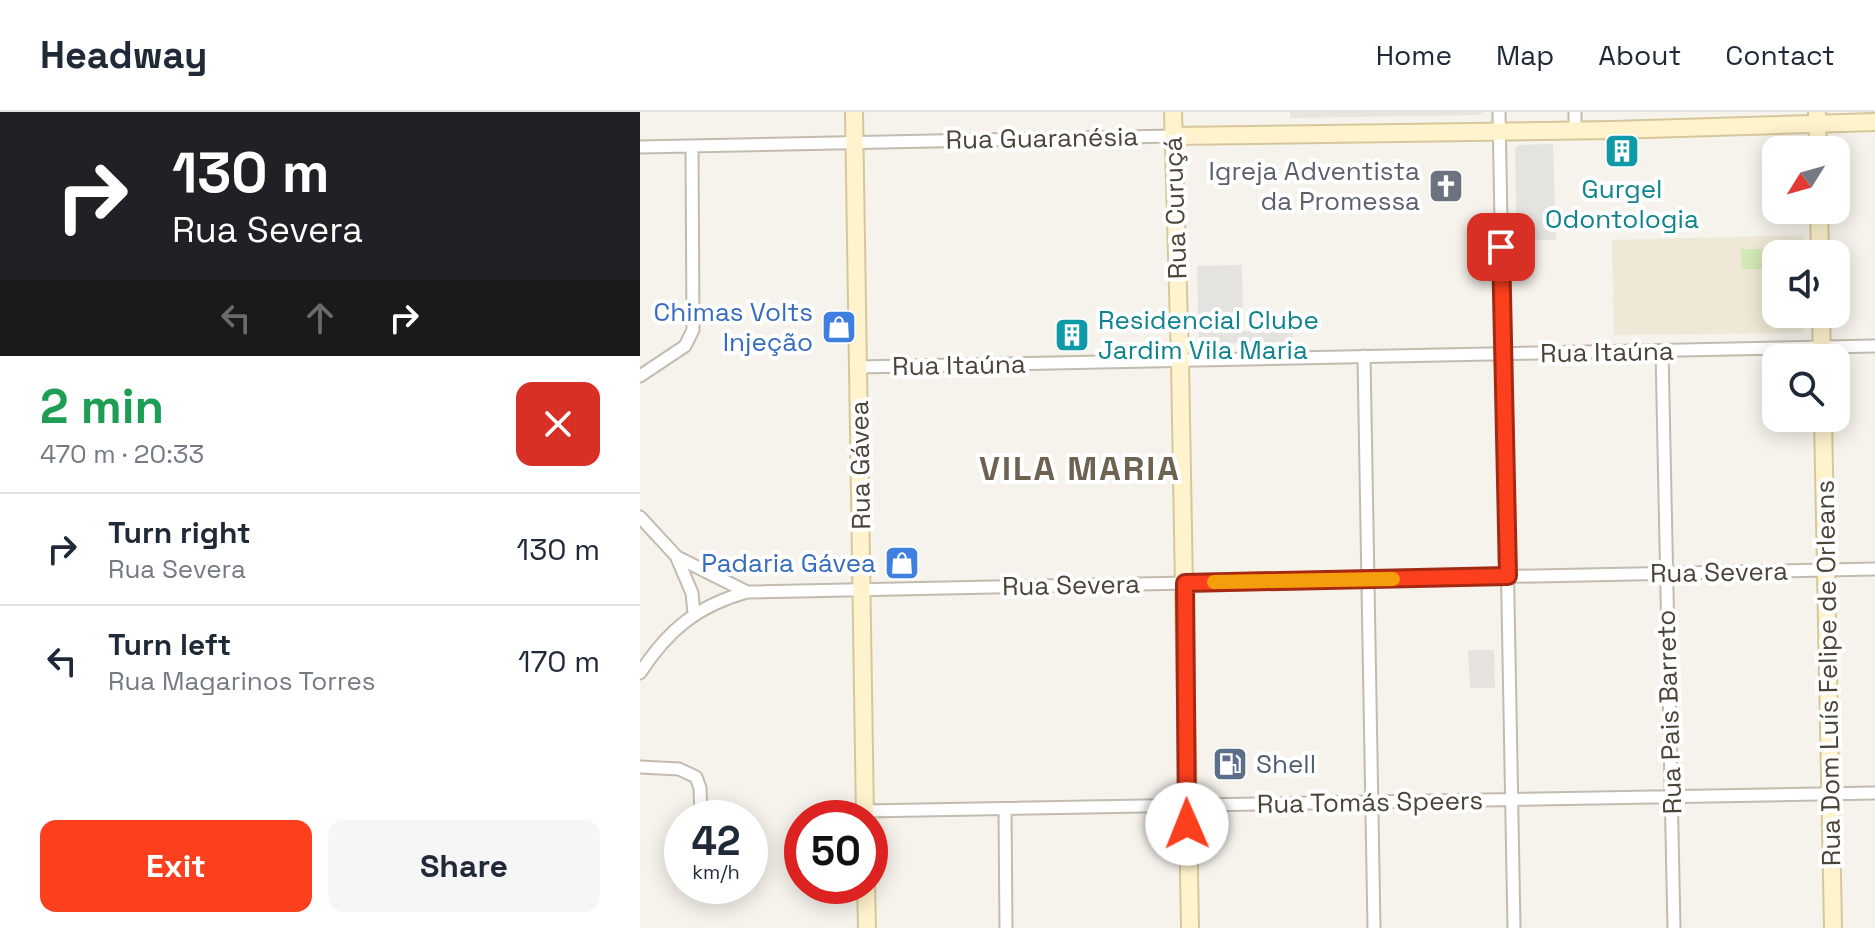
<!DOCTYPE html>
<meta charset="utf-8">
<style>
body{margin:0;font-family:"Space Grotesk",sans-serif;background:#f6f6f7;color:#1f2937;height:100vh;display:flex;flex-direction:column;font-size:30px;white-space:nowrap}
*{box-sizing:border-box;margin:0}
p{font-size:26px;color:#747a83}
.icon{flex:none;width:44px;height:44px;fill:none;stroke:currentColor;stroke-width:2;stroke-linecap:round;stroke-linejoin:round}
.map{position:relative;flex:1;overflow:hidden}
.panel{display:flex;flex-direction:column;background:#fff;width:640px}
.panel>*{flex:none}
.guide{background:#202124;color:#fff;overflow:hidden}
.needle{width:52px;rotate:233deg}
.controls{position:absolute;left:1122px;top:24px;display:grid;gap:16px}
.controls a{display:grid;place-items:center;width:88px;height:88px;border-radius:16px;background:#fff;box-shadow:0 4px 20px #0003;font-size:40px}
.speed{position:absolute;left:24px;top:688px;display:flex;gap:16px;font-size:40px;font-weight:700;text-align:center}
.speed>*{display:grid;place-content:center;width:104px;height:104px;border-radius:50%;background:#fff;box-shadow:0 4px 20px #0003;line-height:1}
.speed small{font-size:20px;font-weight:400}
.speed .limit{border:12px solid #d22;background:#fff;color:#111}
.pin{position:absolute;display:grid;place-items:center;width:68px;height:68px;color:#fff;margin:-34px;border-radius:16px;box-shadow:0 4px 12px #0006}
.me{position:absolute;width:88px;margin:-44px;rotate:359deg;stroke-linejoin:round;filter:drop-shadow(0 0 6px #0008)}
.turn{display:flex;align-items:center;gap:28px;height:168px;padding:0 40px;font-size:36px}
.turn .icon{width:104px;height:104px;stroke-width:2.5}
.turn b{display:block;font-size:56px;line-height:68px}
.lanes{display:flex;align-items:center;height:76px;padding:0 40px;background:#0003;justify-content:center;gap:40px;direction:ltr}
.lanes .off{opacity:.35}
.round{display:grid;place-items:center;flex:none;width:84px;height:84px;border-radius:16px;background:#f6f6f7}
.overview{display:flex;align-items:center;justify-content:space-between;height:136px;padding:0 40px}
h1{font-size:48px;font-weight:600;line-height:60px;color:#1e9e55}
.action{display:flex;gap:16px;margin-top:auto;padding:16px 40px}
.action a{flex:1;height:92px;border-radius:16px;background:#fc3f1d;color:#fff;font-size:32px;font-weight:600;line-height:92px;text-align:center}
.action a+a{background:#f6f6f7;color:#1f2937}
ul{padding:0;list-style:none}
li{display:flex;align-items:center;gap:24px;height:112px;padding:0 40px;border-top:2px solid #e0e1e3}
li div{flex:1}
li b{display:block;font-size:30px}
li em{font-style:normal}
header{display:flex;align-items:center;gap:48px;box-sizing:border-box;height:112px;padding:0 40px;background:#fff;border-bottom:2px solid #e0e1e3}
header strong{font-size:38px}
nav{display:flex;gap:44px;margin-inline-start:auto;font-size:28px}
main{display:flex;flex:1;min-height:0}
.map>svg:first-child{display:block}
</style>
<header>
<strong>Headway</strong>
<nav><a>Home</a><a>Map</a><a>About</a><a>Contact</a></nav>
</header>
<main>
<section class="panel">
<div class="guide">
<div class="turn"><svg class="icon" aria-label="right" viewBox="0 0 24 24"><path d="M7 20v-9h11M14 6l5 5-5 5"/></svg><div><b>130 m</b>Rua Severa</div></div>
<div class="lanes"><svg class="icon off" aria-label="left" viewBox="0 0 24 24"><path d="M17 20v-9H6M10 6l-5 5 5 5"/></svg><svg class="icon off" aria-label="ahead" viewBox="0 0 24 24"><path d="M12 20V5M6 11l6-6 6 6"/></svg><svg class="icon" aria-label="right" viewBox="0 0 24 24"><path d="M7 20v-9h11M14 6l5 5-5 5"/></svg></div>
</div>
<div class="overview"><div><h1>2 min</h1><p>470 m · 20:33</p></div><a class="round" style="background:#d93025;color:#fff"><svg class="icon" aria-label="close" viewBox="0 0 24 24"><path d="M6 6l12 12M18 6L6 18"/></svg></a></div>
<ul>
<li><svg class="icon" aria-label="right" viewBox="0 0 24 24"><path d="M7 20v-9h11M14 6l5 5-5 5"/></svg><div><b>Turn right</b><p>Rua Severa</p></div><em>130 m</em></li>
<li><svg class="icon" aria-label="left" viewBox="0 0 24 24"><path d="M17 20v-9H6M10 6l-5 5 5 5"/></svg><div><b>Turn left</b><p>Rua Magarinos Torres</p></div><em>170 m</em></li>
</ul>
<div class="action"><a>Exit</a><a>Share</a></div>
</section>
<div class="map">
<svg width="1235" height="816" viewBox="0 0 1235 816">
<rect width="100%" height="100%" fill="#f6f3ec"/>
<!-- residential -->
<path fill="#eae5da" d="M650,0H843L839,3L650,6Z"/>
<!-- industrial -->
<path fill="#e6e2dd" d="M828,538H854L855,576H830Z"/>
<!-- education -->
<path fill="#efe8d6" d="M1164,123L1165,142H1136V202H1166L1167,214L1162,221L974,223L972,128Z"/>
<!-- green -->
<path fill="#d2eab5" d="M1101,137H1155V142H1136V157H1101Z"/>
<!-- parking -->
<path fill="#e5e3e0" d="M913,32L916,128H877L875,37L879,33Z
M602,153L603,219L653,218V230L559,232L557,154Z"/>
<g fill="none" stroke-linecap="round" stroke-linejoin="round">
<!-- street casing -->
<g stroke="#c2bbae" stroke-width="15">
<path id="street" d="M859,0L874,816
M935,0V18
M0,35L533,24
M1022,239L1034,816
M724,244L734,816
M218,255L1235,234
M0,264L45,234L53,218L52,34
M0,405L37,445L107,480
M37,446L52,481L54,501
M0,561C28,518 57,494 107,480L1235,457
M0,655L39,657L56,665L60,676L61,706
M365,698L366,816
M225,699L1235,681"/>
</g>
<!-- secondary casing -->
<g stroke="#d6c79b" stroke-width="20">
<path id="secondary" d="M214,0L225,706
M533,0L540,249L550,816
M1177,0L1178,38
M533,24L973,18L1235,10
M1179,98L1180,142
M1181,202L1182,246
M1183,306L1193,816
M226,774L227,816"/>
</g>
<!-- street -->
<use href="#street" stroke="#fff" stroke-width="11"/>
<!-- secondary -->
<use href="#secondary" stroke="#fff3cd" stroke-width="16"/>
</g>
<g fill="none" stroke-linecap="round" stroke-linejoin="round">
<!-- route casing -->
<g stroke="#a42913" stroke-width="20">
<path id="route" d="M547,712L545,471L868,464L861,135"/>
</g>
<!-- route -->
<use href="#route" stroke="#fc3f1d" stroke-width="14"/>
<!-- slow -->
<path stroke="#f59e0b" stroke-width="14" d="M574,470L753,467"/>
</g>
<!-- icons -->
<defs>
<g id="building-square" transform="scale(1.8)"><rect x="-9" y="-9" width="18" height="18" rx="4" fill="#0f9aa8" stroke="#fff"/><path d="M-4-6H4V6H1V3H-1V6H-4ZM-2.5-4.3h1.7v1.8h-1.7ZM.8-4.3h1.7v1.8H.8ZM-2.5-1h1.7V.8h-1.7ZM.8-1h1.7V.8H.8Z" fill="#fff"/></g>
<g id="church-square" transform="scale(1.8)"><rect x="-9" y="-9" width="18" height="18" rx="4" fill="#6b7280" stroke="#fff"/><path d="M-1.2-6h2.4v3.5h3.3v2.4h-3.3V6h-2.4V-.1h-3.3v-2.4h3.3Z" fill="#fff"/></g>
<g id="shop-square" transform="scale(1.8)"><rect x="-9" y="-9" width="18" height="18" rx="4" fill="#3f7fe0" stroke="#fff"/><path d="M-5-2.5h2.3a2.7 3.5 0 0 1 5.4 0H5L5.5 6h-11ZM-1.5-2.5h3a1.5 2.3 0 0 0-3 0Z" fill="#fff"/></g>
<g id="fuel-square" transform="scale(1.8)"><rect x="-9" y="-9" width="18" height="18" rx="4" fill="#5c6f8a" stroke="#fff"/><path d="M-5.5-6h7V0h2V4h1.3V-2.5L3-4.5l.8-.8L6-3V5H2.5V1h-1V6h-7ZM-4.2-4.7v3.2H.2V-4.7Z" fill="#fff"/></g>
</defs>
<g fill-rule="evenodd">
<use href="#building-square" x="982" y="39"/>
<use href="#church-square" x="806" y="74"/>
<use href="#shop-square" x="199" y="215"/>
<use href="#building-square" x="432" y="223"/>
<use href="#shop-square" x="262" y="451"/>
<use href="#fuel-square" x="590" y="652"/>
</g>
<g text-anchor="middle" stroke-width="8" stroke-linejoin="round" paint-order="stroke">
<!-- street labels -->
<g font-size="26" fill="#4b4439" stroke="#fff">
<text transform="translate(402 26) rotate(-1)" y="9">Rua Guaranésia</text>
<text transform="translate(535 96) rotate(-92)" y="9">Rua Curuçá</text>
<text transform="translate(967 240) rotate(-1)" y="9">Rua Itaúna</text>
<text transform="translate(319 253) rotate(-1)" y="9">Rua Itaúna</text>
<text transform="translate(220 353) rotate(-91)" y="9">Rua Gávea</text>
<text transform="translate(1079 460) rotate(-1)" y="9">Rua Severa</text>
<text transform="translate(431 473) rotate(-1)" y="9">Rua Severa</text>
<text transform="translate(1188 561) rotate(-91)" y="9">Rua Dom Luís Felipe de Orleans</text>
<text transform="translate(1029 600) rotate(-92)" y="9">Rua Pais Barreto</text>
<text transform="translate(730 690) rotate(-1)" y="9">Rua Tomás Speers</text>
</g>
<!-- worship labels -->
<g font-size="26" fill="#5b616d" stroke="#fff" text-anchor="end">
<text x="780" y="68">Igreja Adventista<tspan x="780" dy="30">da Promessa</tspan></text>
</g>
<!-- culture labels -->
<g font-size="26" fill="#0d838f" stroke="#fff">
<text x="982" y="86">Gurgel<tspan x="982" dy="30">Odontologia</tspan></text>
<text x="458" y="217" text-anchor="start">Residencial Clube<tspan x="458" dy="30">Jardim Vila Maria</tspan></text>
</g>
<!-- shop labels -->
<g font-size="26" fill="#366cbe" stroke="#fff" text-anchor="end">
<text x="173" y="209">Chimas Volts<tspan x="173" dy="30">Injeção</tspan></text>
<text x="236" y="460">Padaria Gávea</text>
</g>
<!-- service labels -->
<g font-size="26" fill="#4e5e75" stroke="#fff" text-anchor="start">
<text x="616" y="661">Shell</text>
</g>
<!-- district labels -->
<g font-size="34" font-weight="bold" letter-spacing="2" fill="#6e6250" stroke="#fff">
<text x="440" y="368">VILA MARIA</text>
</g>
</g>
</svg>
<div class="controls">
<a><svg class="needle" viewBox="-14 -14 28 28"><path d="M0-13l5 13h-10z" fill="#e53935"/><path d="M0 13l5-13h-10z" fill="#747a83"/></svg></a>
<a><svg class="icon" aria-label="sound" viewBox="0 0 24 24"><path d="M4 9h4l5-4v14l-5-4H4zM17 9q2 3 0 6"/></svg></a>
<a><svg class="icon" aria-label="search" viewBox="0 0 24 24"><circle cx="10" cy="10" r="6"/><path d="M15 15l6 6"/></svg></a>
</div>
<div class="speed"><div>42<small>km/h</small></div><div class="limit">50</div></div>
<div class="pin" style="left:861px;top:135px;background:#d93025"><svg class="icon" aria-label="arrive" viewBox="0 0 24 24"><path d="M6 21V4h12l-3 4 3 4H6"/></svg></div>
<svg class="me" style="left:547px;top:712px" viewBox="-20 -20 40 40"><circle r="19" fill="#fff"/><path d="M0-13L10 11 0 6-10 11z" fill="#fc3f1d"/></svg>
</div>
</main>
